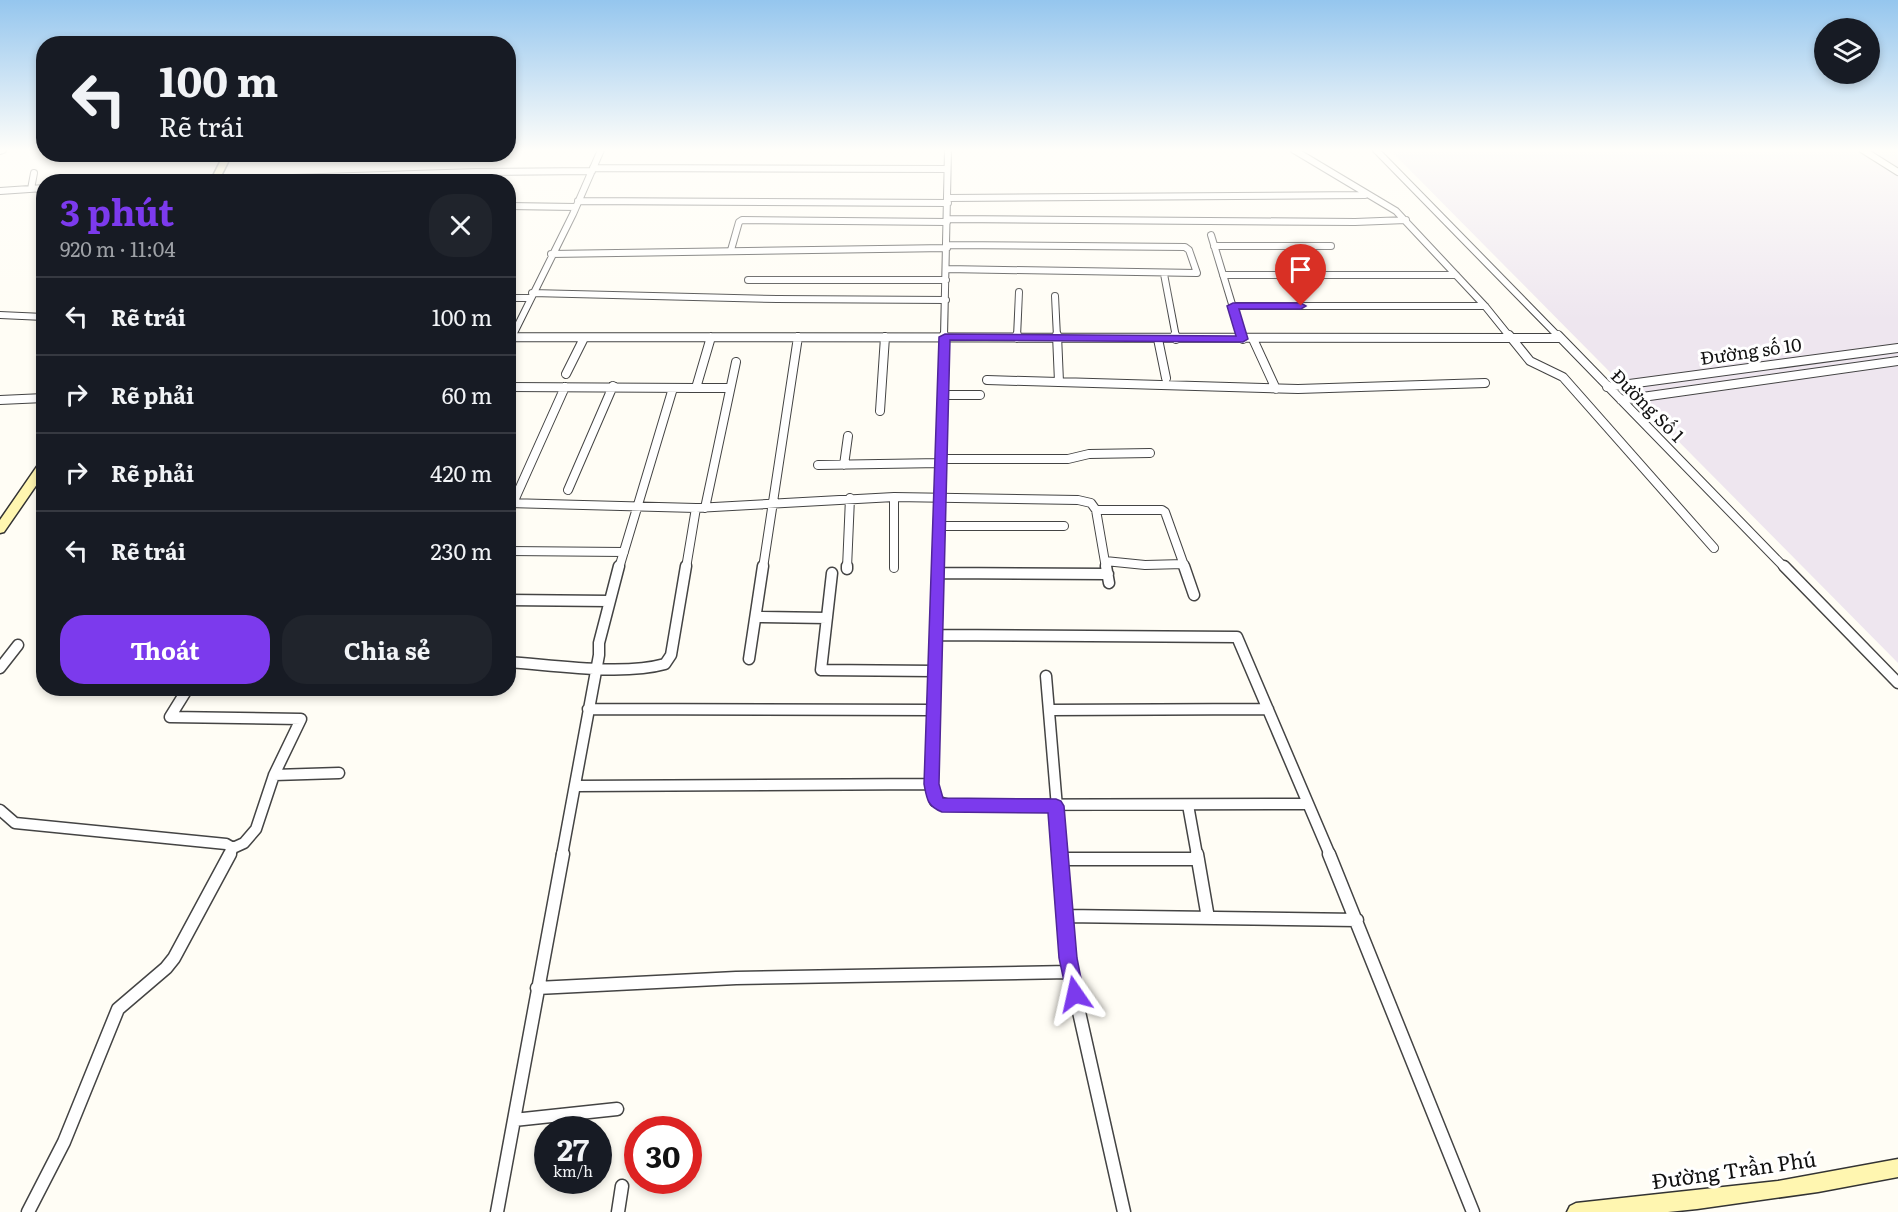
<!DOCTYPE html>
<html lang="vi">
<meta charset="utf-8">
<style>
body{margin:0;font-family:Literata,serif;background:#20242c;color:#f1f3f6;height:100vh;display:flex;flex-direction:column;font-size:22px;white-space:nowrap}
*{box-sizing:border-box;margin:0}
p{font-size:20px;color:#9ea1a6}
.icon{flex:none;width:33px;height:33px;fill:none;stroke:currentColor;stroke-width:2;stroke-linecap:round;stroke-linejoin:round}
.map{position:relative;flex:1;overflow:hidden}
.drawer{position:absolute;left:36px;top:174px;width:480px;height:522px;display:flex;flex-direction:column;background:#171b24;border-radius:24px;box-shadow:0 3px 9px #0003}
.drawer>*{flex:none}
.banner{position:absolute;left:36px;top:36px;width:480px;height:126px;border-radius:24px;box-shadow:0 3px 9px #0003;background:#171b24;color:#f1f3f6;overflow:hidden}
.fabs{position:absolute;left:1814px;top:18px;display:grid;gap:12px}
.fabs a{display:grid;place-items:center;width:66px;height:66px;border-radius:50%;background:#171b24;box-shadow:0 3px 9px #0003;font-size:30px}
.speed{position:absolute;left:534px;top:1116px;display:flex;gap:12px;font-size:30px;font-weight:700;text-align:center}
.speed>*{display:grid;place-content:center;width:78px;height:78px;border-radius:50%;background:#171b24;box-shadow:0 3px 9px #0003;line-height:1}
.speed small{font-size:15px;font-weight:400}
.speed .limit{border:9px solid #d22;background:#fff;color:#111}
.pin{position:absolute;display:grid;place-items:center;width:51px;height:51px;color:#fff;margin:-62px -26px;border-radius:50% 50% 50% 0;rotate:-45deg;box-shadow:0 0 6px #0007}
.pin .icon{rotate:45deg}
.me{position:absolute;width:66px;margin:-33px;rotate:349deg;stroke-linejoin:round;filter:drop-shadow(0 0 4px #0008)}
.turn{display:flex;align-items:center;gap:21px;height:126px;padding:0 24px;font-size:27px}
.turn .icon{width:78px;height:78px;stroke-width:2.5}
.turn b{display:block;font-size:42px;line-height:51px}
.round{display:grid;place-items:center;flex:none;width:63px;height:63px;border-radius:24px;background:#20242c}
.overview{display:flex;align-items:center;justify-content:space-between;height:102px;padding:0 24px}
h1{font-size:36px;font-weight:700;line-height:45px;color:#7c3aed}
.primary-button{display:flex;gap:12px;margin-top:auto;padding:12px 24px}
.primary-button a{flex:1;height:69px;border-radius:24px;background:#7c3aed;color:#fff;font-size:24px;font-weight:700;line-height:69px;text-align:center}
.primary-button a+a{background:#20242c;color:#f1f3f6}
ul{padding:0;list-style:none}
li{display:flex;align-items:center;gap:18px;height:78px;padding:0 24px;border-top:2px solid #363941}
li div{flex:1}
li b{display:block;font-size:22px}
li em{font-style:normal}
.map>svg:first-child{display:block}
</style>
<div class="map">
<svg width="1898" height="1212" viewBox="0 0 1898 1212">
<rect width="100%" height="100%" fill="#fffdf5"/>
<!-- industrial -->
<path fill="#eee6ef" d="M1390,150H1898V663Z"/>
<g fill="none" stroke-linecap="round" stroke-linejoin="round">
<!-- street-far3 casing -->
<g stroke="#444" stroke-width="8">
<path id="street-far3" d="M1294,150L1396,211L1485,306L1510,337
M1376,150L1559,337
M1863,150L1898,172
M0,151L3,150
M593,168L947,169
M171,182L476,172L592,171
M31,189L34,173
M0,191L44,188
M948,198L1365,195
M578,201L948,203
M508,206L576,207
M947,219L1355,222L1406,220
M1211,235L1242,337
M1214,246H1331
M731,250L739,222L742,220L947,222
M551,254L947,248
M946,269L1197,273L1189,250L1185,247L947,245
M1164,274L1176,337
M1223,275H1456
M748,280H946
M532,293L777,299L946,300
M1055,296L1057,337
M508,298H529
M1233,306H1485
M0,315L44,317
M512,337L573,214L601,150
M944,337L948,150
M1017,337L1019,292"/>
</g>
<!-- street-far2 casing -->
<g stroke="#444" stroke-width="10">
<path id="street-far2" d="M1057,335L1059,382
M1175,335L1176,339
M1242,335L1243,339
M1509,335L1530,361L1563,377L1714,548
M1558,335L1785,568
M511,337L1559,338
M1017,338V335
M1158,339L1166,378
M1253,339L1276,389
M510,340L512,335
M566,374L584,338
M987,380L1298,389L1485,383
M508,387L696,388L711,337
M1607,387L1898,348
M696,388H729
M943,395H980
M0,400L44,398
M1621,400L1898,361
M880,411L885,337
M942,459H1068L1089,454L1150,453
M818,465L941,463
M844,465L848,436
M568,490L613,386
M894,497V568
M508,503L696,508L894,497L1078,500L1091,503L1096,510H1162L1165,512L1185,568
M513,503L565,387
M705,508L736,362
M1096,510L1106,568
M940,526H1064
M508,551L624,552
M1105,561L1145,565L1184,564
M619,568L673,388
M686,568L696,508
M763,568L798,337
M847,568L850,498
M938,568L944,335"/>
</g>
<!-- street-far1 casing -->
<g stroke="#444" stroke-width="13">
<path id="street-far1" d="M938,566L932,784L935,801L949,805L1308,804
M1106,566L1109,583
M1184,566L1194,595
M1784,566L1898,683
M847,569V566
M832,573L821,670L935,671
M939,573L1108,574
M508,600L609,601
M756,617L827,618
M936,635L1237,637L1330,855
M749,659L763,566
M508,662C553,665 622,676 665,664L671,655L686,566
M0,668L18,645
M1046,676L1061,855
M188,688L170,717L301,719L274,775L256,829L244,843L233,848L229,855
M588,709L934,710
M1049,710L1268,709
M274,775L339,773
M576,786L932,784
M1188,805L1197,855
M0,810L15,823L226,844L233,848
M562,855L599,655V643L619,566"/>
</g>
<!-- street casing -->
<g stroke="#444" stroke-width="15">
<path id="street" d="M1060,854L1070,972L1124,1212
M1197,854L1208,918
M1329,854L1473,1212
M1060,859H1198
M1064,916L1357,920
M537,988L736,978L1070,972
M514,1120L617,1109
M28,1212L64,1142L118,1009L166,968L174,958L230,854
M497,1212L563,854
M618,1212L622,1186"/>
</g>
<!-- secondary casing -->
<g stroke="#333" stroke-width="3">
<path id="secondary" d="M224,154H232L218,182H210Z
M40,462H44V474L4,532L0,533V520Z
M1898,1159V1177L1818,1192L1697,1209L1668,1212H1567L1570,1206L1576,1203L1778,1181Z"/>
</g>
<!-- street-far3 -->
<use href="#street-far3" stroke="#fff" stroke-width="6"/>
<!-- street-far2 -->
<use href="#street-far2" stroke="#fff" stroke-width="8"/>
<!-- street-far1 -->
<use href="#street-far1" stroke="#fff" stroke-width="10"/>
<!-- street -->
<use href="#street" stroke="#fff" stroke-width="12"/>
<!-- secondary -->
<use href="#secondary" fill="#fff6b0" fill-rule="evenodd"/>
</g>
<!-- sky -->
<linearGradient id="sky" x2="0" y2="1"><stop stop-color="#95c6ee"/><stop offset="0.47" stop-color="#fffefa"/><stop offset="1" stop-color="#fffefa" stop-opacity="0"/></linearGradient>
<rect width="1898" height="320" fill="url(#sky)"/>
<!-- route -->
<path fill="#7c3aed" stroke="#51269a" stroke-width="1.5" d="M1233,303H1301L1306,306L1301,309H1239L1248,339L1243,342L950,340L939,784L943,798L1056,799L1061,801L1064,806L1077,958L1084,994L1081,1000L1075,1003L1068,1000L1059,958L1048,813L942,812C927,806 927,799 924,784L939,337L945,334L1236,336L1227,306Z"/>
<g text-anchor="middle" stroke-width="6" stroke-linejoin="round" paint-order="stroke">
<!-- street labels -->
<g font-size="18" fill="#111" stroke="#fff">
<text transform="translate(1751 352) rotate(-8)" y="6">Đường số 10</text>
<text transform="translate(1647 406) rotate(45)" y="6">Đường Số 1</text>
</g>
<!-- near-street labels -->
<g font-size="21" fill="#111" stroke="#fff">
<text transform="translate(1734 1171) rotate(-8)" y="7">Đường Trần Phú</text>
</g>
</g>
</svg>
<div class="fabs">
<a><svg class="icon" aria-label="layers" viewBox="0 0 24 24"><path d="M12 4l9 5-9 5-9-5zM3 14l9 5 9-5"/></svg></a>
</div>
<div class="speed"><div>27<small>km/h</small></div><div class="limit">30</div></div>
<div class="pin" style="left:1301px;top:306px;background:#d93025"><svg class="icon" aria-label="arrive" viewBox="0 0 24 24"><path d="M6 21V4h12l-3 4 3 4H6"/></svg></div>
<svg class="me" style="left:1075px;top:994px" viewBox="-20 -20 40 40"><path d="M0-17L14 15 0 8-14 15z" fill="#7c3aed" stroke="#fff" stroke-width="4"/></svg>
<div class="banner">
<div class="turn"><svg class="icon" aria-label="left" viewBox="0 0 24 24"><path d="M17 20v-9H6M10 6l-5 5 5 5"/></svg><div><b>100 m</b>Rẽ trái</div></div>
</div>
<section class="drawer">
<div class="overview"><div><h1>3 phút</h1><p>920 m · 11:04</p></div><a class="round"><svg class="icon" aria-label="close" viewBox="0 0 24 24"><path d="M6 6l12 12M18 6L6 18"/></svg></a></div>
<ul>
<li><svg class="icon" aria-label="left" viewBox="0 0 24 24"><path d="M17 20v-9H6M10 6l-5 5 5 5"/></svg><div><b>Rẽ trái</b></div><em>100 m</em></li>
<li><svg class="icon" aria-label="right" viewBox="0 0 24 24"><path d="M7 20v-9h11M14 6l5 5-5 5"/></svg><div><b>Rẽ phải</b></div><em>60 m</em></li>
<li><svg class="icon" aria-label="right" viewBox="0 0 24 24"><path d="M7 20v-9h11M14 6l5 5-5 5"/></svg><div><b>Rẽ phải</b></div><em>420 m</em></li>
<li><svg class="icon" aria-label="left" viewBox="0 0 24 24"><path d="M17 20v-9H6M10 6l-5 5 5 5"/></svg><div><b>Rẽ trái</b></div><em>230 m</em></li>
</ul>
<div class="primary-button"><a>Thoát</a><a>Chia sẻ</a></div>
</section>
</div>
